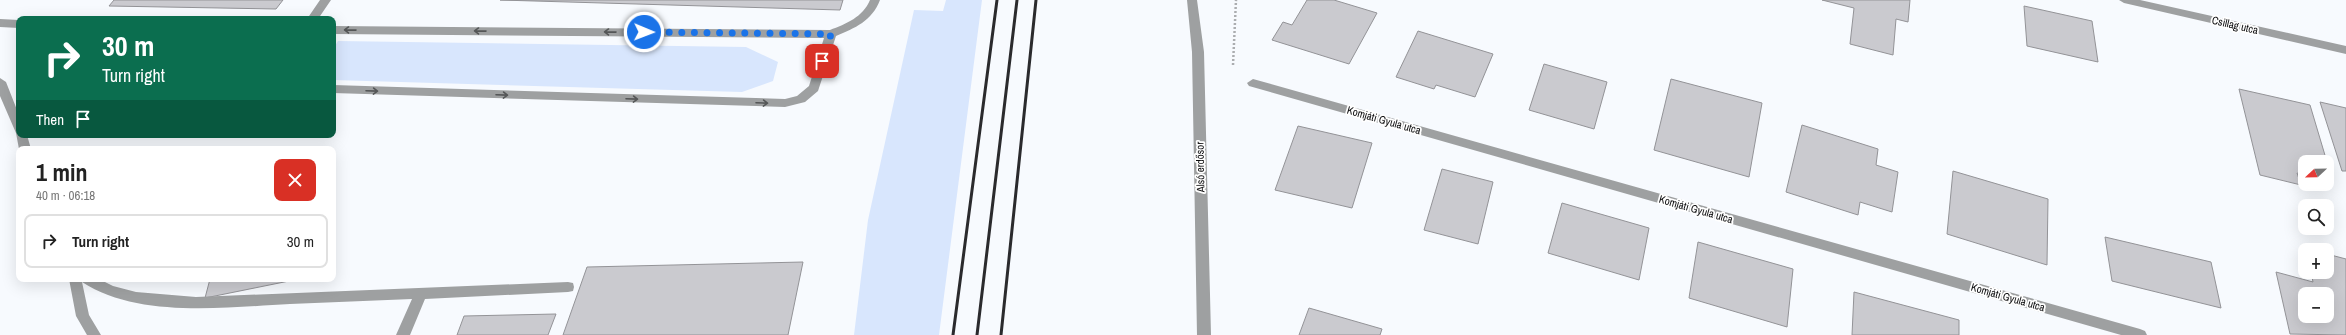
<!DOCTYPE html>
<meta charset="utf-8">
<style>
body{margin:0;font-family:"Archivo Narrow",sans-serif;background:#f2f2f2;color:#222;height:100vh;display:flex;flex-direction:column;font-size:15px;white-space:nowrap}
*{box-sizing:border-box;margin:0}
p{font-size:13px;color:#767676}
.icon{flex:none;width:22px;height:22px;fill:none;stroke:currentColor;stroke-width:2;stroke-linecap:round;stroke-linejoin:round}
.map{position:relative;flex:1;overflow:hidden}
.side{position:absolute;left:16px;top:146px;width:320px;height:136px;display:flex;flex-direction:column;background:#fff;border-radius:8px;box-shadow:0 4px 16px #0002}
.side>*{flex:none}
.hud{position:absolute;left:16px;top:16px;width:320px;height:122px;border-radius:8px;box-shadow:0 4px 16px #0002;background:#0b6e4f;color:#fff;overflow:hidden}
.needle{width:26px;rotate:248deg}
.buttons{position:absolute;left:2298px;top:155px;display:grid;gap:8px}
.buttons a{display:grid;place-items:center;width:36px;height:36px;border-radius:8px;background:#fff;box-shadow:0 4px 16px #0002;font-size:20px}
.pin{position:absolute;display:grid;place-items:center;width:34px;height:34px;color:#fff;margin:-17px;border-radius:8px;box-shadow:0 2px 6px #0006}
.me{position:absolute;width:44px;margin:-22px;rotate:91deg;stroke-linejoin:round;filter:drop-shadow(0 0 3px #0008)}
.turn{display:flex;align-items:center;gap:14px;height:84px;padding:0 20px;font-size:18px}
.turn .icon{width:52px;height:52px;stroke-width:2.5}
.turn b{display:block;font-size:28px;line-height:34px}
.then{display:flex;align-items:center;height:38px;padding:0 20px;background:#0003;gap:8px;font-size:15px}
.round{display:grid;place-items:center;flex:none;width:42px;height:42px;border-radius:8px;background:#f2f2f2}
.summary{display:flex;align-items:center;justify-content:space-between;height:68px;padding:0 20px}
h1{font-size:24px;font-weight:800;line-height:30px}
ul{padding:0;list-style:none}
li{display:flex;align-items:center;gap:12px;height:54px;margin:0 8px 6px;padding:0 12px;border:2px solid #e0e0e0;border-radius:8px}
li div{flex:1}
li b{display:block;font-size:15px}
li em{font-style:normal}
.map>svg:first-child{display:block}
</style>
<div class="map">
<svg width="2346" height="335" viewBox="0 0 2346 335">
<rect width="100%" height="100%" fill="#f7fafe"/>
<!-- green -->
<path fill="#d8e6fd" d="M946,0H982L939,335H854L868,220L914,10L943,11Z
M338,41L746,47L778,62L773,81L742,92L333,80V49Z"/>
<!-- building -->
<path fill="#cacacf" stroke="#939397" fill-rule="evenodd" d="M114,0H283L276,9L109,6Z
M500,0H843L840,10Z
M1307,0H1334L1377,13L1349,64L1272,40L1283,22L1292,25Z
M1822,0H1910L1908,22L1896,19L1893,55L1850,44L1854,8Z
M2024,6L2092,21L2098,62L2027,46Z
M1418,31L1493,54L1475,97L1436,85L1434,89L1396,77Z
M1544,64L1607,82L1594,129L1529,110Z
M1671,79L1762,103L1749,177L1654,150Z
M2239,89L2310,105L2327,162H2305V175L2297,173L2301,185L2260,175Z
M2320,102L2346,108V171H2342Z
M1802,125L1878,149L1876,165L1898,172L1892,212L1860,202L1858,215L1786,192Z
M1298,126L1372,143L1352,208L1275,190Z
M2327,163L2332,181L2327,180Z
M1442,169L1493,182L1478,244L1424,230Z
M1953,171L2048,199L2047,265L1947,234Z
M1562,203L1649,228L1639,280L1548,253Z
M2105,237L2211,262L2221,308L2112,281Z
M1698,242L1793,269L1787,327L1689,298Z
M2327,254L2346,259V335L2290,334L2276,272L2313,282L2311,272H2327ZM2305,294H2327V316H2305Z
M803,262L788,335H563L587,267Z
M210,279H299L205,298Z
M1854,292L1959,320V335H1852Z
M1309,308L1382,329L1380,335H1299Z
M556,314L548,335H457L464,316Z"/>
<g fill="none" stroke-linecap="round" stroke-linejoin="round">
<!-- path -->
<path stroke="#abadb0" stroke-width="2.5" stroke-dasharray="2 2" stroke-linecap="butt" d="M1233,65L1236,0"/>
<!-- minor -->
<path fill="#9ea0a1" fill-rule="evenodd" d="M320,0H331L318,19H307Z
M870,0H880C872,21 855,28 836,36L818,91L805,102L785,107L333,93V85L785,99L797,96L809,86L824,38L333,34V26L830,30C846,24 863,17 870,0Z
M1187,0H1197L1204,52L1211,335H1197L1192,52Z
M2119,0H2140L2346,46V54L2124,3Z
M0,19L19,20V28L0,27Z
M0,78L6,82L19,115V135H27L31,149H19L16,133L0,96Z
M1253,79L2140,329L2145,331L2147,335H2121L1249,86L1247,83Z
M69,279H99L113,286L136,292L196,297L568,282L573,283L574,287L573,291L568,292L425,299L410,335H396L412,299C371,301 331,302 290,304C226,307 139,319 82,282L89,315L101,335H87L76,316Z"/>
<!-- rail -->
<path stroke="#2a2a2d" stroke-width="3" d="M953,335L997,0
M977,335L1017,0
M1001,335L1036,0"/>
</g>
<!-- one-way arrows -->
<defs><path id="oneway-shaft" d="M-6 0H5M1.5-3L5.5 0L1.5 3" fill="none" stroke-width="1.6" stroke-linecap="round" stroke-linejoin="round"/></defs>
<g stroke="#545657">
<use href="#oneway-shaft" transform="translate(350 30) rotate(-179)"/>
<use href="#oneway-shaft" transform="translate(480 31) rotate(-179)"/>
<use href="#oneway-shaft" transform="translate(610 32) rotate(-179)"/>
<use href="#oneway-shaft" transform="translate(372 91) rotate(2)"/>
<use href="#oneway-shaft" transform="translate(502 95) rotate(2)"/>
<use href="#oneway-shaft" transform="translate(632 99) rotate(2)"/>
<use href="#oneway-shaft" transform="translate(762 103) rotate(2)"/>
</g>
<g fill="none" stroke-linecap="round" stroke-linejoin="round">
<!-- route -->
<path stroke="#1a73e8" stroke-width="7" stroke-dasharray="0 12.6" d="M644,32L831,34L822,61"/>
</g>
<g text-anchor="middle" stroke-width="3.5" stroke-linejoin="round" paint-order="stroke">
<!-- street labels -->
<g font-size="11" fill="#0b0b0d" stroke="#fff">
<text transform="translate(2235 25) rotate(13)" y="4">Csillag utca</text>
<text transform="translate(1384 120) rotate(16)" y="4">Komjáti Gyula utca</text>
<text transform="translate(1200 167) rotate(-91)" y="4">Alsó erdősor</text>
<text transform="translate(1696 209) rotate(16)" y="4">Komjáti Gyula utca</text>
<text transform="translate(2008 297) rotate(16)" y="4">Komjáti Gyula utca</text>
</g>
</g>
</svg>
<div class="buttons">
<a><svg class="needle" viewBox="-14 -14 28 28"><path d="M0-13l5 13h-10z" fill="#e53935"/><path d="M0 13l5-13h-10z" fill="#767676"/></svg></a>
<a><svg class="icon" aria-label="search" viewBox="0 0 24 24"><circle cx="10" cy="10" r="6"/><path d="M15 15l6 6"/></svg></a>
<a>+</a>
<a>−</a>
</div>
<div class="pin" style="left:822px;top:61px;background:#d93025"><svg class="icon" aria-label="arrive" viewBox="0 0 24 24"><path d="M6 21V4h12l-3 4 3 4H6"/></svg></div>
<svg class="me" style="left:644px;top:32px" viewBox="-20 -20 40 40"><circle r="17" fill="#1a73e8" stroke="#fff" stroke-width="3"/><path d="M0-11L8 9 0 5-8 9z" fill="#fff"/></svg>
<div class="hud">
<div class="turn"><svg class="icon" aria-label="right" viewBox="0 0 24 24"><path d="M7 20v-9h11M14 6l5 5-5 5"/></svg><div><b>30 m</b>Turn right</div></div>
<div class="then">Then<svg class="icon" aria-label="arrive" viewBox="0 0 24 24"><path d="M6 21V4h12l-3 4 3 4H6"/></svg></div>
</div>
<section class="side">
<div class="summary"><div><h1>1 min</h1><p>40 m · 06:18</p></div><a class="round" style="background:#d93025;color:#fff"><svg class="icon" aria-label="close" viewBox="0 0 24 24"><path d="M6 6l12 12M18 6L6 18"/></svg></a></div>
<ul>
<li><svg class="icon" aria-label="right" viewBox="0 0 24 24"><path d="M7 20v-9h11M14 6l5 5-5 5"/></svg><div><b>Turn right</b></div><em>30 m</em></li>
</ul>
</section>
</div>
